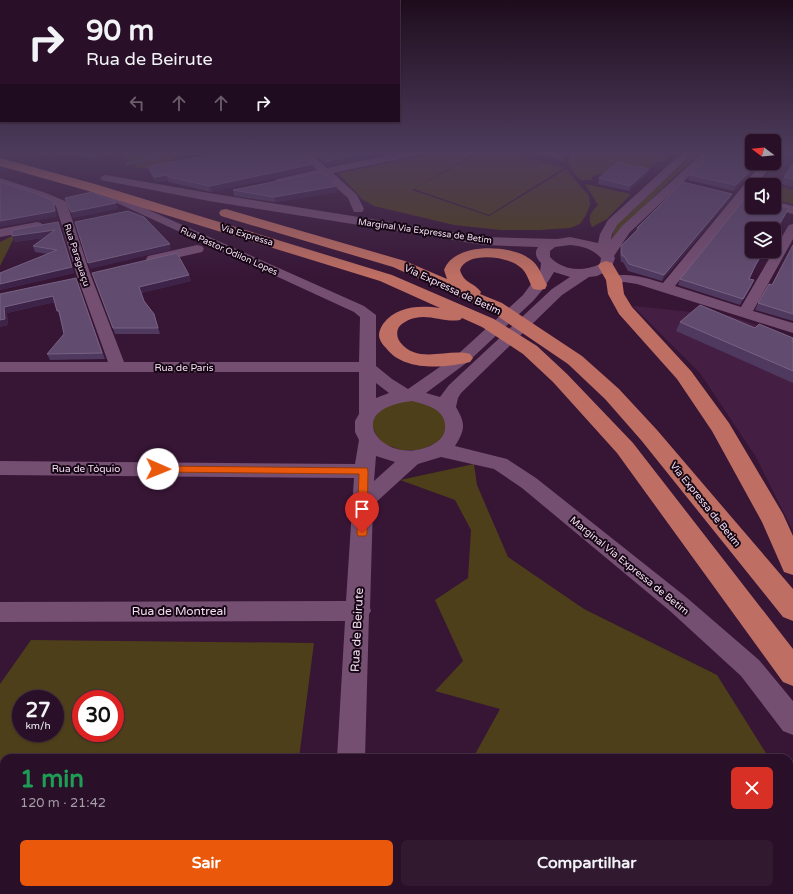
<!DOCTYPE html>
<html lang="pt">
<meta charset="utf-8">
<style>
body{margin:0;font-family:"Varela Round",sans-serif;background:#311930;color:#f1f3f6;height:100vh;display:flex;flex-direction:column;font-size:15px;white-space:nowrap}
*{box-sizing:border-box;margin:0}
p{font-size:13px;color:#a59da8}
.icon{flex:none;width:22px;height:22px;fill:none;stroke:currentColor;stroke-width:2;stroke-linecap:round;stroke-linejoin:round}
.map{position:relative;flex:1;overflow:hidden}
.side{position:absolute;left:0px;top:754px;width:793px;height:140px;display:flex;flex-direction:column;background:#291028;border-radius:12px 12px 0 0;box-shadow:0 1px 3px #0004,0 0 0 1px #453045}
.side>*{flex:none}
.hud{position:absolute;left:0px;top:0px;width:400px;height:122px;box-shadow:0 1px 3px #0004,0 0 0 1px #453045;background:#291028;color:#f1f3f6;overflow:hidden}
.needle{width:26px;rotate:286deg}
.fabs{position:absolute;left:745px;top:134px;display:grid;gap:8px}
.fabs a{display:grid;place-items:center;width:36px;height:36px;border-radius:6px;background:#291028;box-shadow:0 1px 3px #0004,0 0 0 1px #453045;font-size:20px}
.speed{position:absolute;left:12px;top:690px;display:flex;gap:8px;font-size:20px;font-weight:700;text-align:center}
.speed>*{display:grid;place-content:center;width:52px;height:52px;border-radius:50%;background:#291028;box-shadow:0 1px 3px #0004,0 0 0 1px #453045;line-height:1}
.speed small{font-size:10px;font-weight:400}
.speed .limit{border:6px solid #d22;background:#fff;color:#111}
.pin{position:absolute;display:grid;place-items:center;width:34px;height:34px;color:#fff;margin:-41px -17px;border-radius:50% 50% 50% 0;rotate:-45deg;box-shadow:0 0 4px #0007}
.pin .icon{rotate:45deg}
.me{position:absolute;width:44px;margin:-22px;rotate:91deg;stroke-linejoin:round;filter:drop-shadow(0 0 3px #0008)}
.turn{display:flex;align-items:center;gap:14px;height:84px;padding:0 20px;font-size:18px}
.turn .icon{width:52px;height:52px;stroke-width:2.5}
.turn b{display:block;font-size:28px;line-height:34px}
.lanes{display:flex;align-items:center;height:38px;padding:0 20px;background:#0003;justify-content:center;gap:20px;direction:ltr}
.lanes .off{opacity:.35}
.round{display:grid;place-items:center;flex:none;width:42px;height:42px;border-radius:6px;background:#311930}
.overview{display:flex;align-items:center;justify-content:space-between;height:68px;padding:0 20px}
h1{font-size:24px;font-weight:700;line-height:30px;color:#1e9e55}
.button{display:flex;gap:8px;margin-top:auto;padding:8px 20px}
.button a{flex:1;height:46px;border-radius:6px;background:#ea580c;color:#fff;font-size:16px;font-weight:700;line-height:46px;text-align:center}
.button a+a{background:#311930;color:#f1f3f6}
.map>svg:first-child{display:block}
</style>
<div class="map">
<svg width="793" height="894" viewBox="0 0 793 894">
<rect width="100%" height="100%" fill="#371535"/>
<!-- built -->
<path fill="#451e43" d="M785,151H793V206L774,202V185H759Z
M633,306L730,316L793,337V531L756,457L700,373Z"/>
<!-- green -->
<path fill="#4d3f19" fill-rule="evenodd" d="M127,151H190L187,155L174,159L156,168H136L134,164L124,159L123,154Z
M449,151H479L412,190L489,216L566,169L589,196L590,205L586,215L580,224L570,228L539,230H501L454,225L374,206L362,199L338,173Z
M482,151H504L564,168L489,215L414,189Z
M533,151H565L563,162L551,157Z
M571,151L659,154L668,160L656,162L645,171L614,166L603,173L593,176L591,180H581L574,174L567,161L571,156Z
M697,151H703C669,180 636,213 609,248L615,226L624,216Z
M585,184L631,194L607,219L592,227C587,217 591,212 598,205Z
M774,186L793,190V204L774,199Z
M16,234L0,266V242Z
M404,400L422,401L442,413L447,425L442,438L436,443L420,450H401L384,444L378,438L372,426L373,420L381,409Z
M474,464L477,485L508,557L584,609L717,675L769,758H473L500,709L435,691L463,661L435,600L468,578L471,530L455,500L400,480Z
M31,640L314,643L299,758H4V890H282L281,894H0V684ZM21,699H55V733H21ZM81,699H115V733H81Z
M789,791L793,797V894H441L438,890H789Z"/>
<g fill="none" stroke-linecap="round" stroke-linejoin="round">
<!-- stream -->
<path stroke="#49545d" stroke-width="3" d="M127,164L157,157L162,151"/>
<!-- minor -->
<path fill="#754f72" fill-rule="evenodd" d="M38,151H53L48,154L39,153Z
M297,151H308L327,168L408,151H428L423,154L333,173L357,195L364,209L362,212H354L348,198L323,176L281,184L277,183L275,181L277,179L317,170Z
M684,151H695L617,225L612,234L611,240L622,226L705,151H716L630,232L614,256L615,258L611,269L597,276L589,277L562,295L461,393L458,398L456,407C466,424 465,430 455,446L507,459L536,478L686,597L759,660L793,701V735L783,731L741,676L670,611L522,488L494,469L441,457L418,464L373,505L370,608L371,611L369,614L365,758H337L345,621L0,622V602L346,601L354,478L0,475V461L355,464L359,440L355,432V421L359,414V372H0V362H108L77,276L56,206L38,197L0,185V178L46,193L65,201L67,204L91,276L124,362H359L360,317L354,312L91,191L89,189L91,187L95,186L364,306L376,315V366L392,379L408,389L457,355L523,295L540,272L541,263C536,258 534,253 538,247L484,245L209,201L106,181L102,180L100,178L102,176L106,175L209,193L484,237L557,239L570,237L598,243L600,234L608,220ZM570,245C582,246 593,249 601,258L600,264C582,272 564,271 550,257V251L555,247ZM554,272L570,277L552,289L449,385L440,397L426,393L469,361L533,301L544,288ZM376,383L389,393L376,398ZM412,401C428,405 447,410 445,429C444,435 441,439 437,442C389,473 334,410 412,401ZM376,456L395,462L374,481Z
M762,163H773L756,185H752V190L675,286L741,307L787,228L789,225L793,224V239L753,311L793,323V333L637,284L624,282L614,284L609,283L607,280L609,277C629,272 643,277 663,283Z
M774,201L793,206V214L770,208L774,207Z
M37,222L41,223L43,226L41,229L0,237V229Z
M197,245L202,246L204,249L202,252L153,263L148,262L146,259L148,256Z
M328,890H360V894H328Z"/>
<!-- highway -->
<path fill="#be6e62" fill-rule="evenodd" d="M0,158L95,184L392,275L494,319L537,346L567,374L633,443L793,649V686L783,682L617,453L553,382L523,354L482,327L462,318L460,320C445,323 430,314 415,318C409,319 402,323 399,327C396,332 397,338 400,342C418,365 447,348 470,354L473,358L470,362C444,368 404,372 386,348C383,345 379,340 379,335C379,331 381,327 383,324C396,306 420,305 440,308L380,281L85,190L0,166Z
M226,209L405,261L447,279L444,270C454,242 510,244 530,259C539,265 542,276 547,285L545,289L539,290L533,289C529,282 527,272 520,267C508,256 466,251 460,270C464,284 474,282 481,292L480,294L502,303L582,356L619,389L657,430L793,589V621L783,617L641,440L605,399L568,364L490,311L393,267L221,216L219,213L221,210Z
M606,261L612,263L622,280L624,294L632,307L691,371L729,423L783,514L793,536V575L784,572L762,522L712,431L677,379L619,314L608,294L606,280L598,266L600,263Z"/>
</g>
<!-- wall -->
<path fill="#4f395f" d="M53,151H122L96,156L97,160L54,152Z
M180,151H214L184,157Z
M310,151H400L327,166Z
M752,163H761L734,191L688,180L690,175Z
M793,163V187L781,184L784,177Z
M148,166L314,169L211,192L169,182L168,181L156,182L149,171Z
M647,175L629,191L598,184L599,178Z
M337,186V192L275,202L234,196L233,190Z
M732,194L730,200L662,281L628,271L623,262H621L620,252L621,246L636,231L637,228Z
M786,214L753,271L749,279L751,287L740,305L678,285L680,279Z
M58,222L74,273L0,290V273L48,254L35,252L33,246L44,238L14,242Z
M793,245V321L755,310L758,303L772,285Z
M92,273L189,275L191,281L141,293L144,301L154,314L160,334H115Z
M76,278L105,359L50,360L47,354L64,334L60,318L55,302L7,313L8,325L0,327V294Z
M680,322L755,328L793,338V383L676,331Z"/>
<!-- shaded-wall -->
<path fill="#3e2348" d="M94,151H122L96,156Z
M183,151H214L184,157Z
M375,151H400L327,166V161Z
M758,163H761L734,191L736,185Z
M313,164L314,169L211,192L210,186Z
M649,169L647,175L629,191L630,186Z
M167,175L168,181L156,182L155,177Z
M337,186V192L275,202L274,197Z
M732,194L730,200L662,281L664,275Z
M53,201L57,217L0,227V221Z
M116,203L118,209L73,218L71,212Z
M789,208L786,214L774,235V233Z
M60,228L74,273L0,290V284L72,267Z
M55,230L57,236L14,242L12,236Z
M170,244L171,250L90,269L88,263Z
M764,251H765L753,271L746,285L756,264Z
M189,275L191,281L141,293L139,287Z
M754,280L751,287L740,305L743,299Z
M53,296L55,302L7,313L8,325L0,327V320L4,307Z"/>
<!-- building -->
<path fill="#614b6f" stroke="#786283" d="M74,151H94L96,155Z
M234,151H300L313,164L210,186L168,177L167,175L155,177L148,166Z
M316,151H375L327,161Z
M714,151H752V163H758L736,185L690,175Z
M617,162L649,169L630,186L599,178Z
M793,163V179L784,177Z
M322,172L337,186L274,197L233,190Z
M0,182L35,193L53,201L55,211L0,221Z
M683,182L732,194L664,275L629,264L624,256H622L621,246L639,228H637Z
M92,192L116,203L71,212L65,198Z
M746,197L752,199V207H774V204L789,208L774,233V229H752V251H764L756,264L749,279L754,280L743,299L680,279Z
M128,211L144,217L170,244L88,263L75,222Z
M58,222L72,267L0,284V273L57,250L33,246L55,230L12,236V230Z
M793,245V314L758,303L769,284L772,285Z
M177,253L189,275L139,287L144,301L154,314L158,328H113L92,273Z
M76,278L102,353L47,354L64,334L59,311H57L53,296L4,307L5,319L0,320V294Z
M700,305L755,328L759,324L793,338L792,341L793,342V371L680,322Z"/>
<!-- sky -->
<linearGradient id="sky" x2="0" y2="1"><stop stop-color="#1e0c1d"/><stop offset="0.55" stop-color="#4d3b5c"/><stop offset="1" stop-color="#4d3b5c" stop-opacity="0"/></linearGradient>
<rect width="793" height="276" fill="url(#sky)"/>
<!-- route -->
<path fill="#ea580c" stroke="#983908" d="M158,466L367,468L368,471L367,533L366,536H358L357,533L359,474L158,472L153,469Z"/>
<g text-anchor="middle" stroke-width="4" stroke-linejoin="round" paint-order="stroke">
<!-- far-street labels -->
<g font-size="9" fill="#f4ddf1" stroke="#160715">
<text transform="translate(425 231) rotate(8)" y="3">Marginal Via Expressa de Betim</text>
<text transform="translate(247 235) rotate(17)" y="3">Via Expressa</text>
<text transform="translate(229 251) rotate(24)" y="3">Rua Pastor Odilon Lopes</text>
<text transform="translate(77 255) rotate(72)" y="3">Rua Paraguaçu</text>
</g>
<!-- street labels -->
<g font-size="10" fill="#f4ddf1" stroke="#160715">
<text transform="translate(453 289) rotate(25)" y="4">Via Expressa de Betim</text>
<text x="184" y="371">Rua de Paris</text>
<text x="86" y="472">Rua de Tóquio</text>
<text transform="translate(706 504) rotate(51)" y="4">Via Expressa de Betim</text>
<text transform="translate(630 565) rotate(39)" y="4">Marginal Via Expressa de Betim</text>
</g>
<!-- near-street labels -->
<g font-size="12" fill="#f4ddf1" stroke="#160715">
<text x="179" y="615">Rua de Montreal</text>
<text transform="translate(357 630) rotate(-87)" y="4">Rua de Beirute</text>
</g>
</g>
</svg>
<div class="fabs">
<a><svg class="needle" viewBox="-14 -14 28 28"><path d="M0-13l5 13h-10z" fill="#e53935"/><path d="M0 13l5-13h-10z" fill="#a59da8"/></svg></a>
<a><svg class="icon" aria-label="sound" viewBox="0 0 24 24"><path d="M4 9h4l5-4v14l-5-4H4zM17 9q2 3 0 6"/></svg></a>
<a><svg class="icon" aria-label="layers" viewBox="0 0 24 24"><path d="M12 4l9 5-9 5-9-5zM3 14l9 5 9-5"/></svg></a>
</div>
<div class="speed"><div>27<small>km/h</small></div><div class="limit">30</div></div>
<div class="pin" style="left:362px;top:533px;background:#d93025"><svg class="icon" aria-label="arrive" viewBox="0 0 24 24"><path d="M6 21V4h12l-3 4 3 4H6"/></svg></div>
<svg class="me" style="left:158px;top:469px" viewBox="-20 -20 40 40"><circle r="19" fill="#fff"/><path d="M0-13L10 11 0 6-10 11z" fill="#ea580c"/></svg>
<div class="hud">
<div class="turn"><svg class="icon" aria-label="right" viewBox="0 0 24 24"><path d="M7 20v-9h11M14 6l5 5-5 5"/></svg><div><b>90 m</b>Rua de Beirute</div></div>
<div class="lanes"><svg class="icon off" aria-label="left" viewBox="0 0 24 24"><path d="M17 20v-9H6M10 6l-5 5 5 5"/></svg><svg class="icon off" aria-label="ahead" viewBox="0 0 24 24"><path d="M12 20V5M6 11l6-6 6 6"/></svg><svg class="icon off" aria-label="ahead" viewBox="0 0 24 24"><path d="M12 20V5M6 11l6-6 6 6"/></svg><svg class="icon" aria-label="right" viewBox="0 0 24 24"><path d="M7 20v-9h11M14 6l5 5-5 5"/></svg></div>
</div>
<section class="side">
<div class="overview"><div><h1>1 min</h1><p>120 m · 21:42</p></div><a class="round" style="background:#d93025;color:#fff"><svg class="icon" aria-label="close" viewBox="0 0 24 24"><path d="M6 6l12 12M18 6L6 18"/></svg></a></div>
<div class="button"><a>Sair</a><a>Compartilhar</a></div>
</section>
</div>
